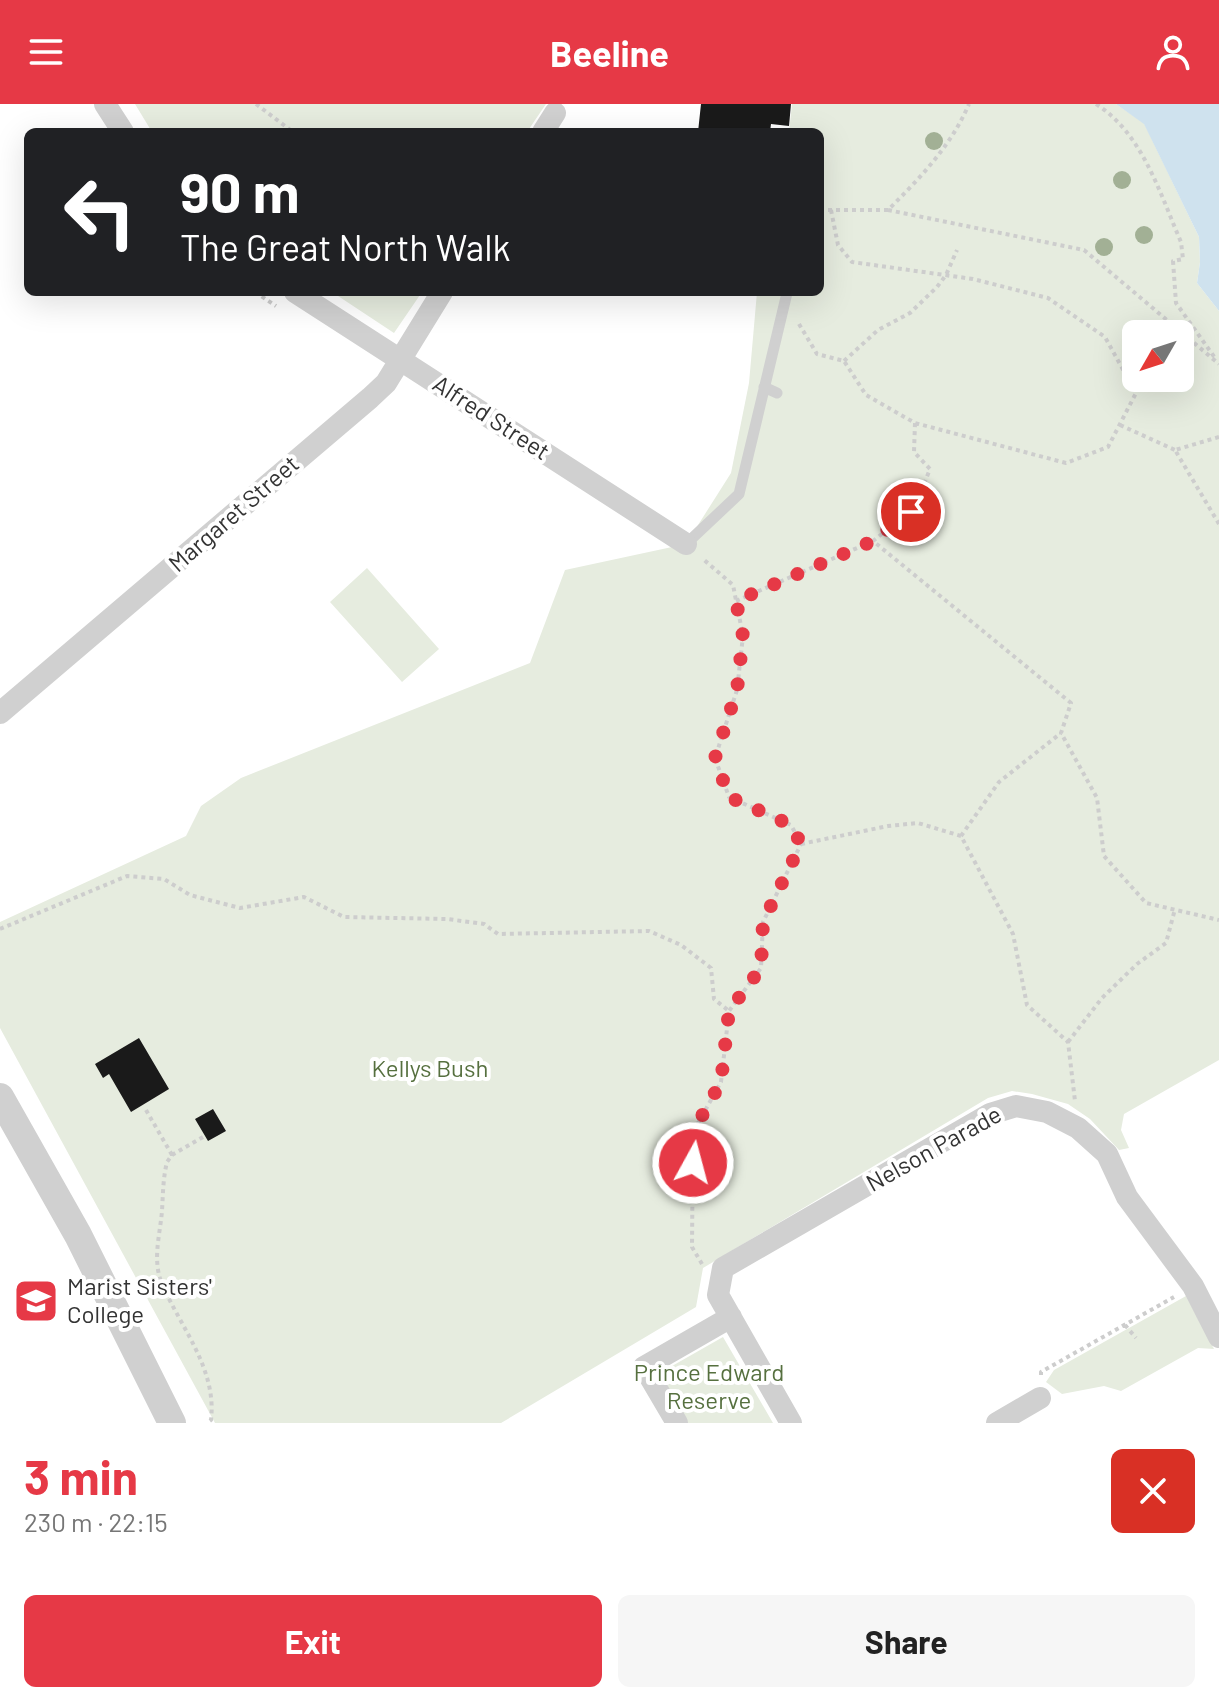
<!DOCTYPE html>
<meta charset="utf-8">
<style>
body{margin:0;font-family:Barlow,sans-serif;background:#f6f6f6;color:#222;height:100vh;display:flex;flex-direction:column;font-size:30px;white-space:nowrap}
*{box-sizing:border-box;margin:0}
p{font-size:26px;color:#767676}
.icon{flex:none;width:44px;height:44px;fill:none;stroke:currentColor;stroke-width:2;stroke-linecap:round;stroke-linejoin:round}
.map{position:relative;height:1319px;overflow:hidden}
.side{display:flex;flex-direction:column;background:#fff;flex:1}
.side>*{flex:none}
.hud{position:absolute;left:24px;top:24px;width:800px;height:168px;border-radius:12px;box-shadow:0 8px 32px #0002;background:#202124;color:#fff;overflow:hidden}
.needle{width:52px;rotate:231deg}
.controls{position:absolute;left:1122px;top:216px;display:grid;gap:16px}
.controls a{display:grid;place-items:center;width:72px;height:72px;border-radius:12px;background:#fff;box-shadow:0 8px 32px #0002;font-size:40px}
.pin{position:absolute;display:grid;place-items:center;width:68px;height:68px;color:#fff;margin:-34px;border:4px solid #fff;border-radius:50%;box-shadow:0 2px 8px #0007}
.me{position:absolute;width:88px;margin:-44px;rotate:7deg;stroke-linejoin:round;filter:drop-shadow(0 0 6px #0008)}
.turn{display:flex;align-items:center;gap:28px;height:168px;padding:0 24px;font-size:36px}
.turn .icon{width:104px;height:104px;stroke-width:2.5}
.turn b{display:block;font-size:56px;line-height:68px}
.round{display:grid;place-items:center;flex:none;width:84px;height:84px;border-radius:12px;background:#f6f6f6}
.headline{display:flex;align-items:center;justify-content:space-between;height:136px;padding:0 24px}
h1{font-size:48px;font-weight:700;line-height:60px;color:#e63946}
.cta{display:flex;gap:16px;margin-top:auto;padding:16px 24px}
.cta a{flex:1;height:92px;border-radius:12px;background:#e63946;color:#fff;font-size:32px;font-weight:700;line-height:92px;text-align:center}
.cta a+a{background:#f6f6f6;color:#222}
header{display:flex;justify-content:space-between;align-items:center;height:104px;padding:0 24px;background:#e63946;color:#fff;font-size:36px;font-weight:700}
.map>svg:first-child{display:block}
</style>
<header><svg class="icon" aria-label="menu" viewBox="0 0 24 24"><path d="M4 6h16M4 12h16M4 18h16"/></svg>Beeline<svg class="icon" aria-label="person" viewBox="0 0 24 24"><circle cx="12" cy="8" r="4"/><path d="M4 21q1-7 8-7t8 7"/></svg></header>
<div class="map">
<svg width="1219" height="1319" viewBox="0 0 1219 1319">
<rect width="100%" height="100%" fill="#fff"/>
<!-- green -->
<path fill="#e6ecdf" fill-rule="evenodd" d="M135,0H546L527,28H152Z
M792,0H1116L1144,19L1199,133L1200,158L1197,179L1219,207V956L1124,1010L1121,1026L1129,1044L1119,1046L1090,1015L1068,1000L1032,990L1012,987L988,994L703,1164L696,1203L501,1319H215L0,924V818L186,732L201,702L241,674L530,559L565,466L686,440L731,369L749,279L757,188H820V28H789ZM1136,230H1180V274H1136Z
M332,188H422L394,229Z
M367,464L439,545L402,578L330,498Z
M1186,1192L1214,1245L1198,1244L1121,1287L1104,1282L1062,1290L1046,1278L1054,1266Z
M723,1233L773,1319H687L658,1270Z"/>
<!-- water -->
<path fill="#cfe2ee" d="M1116,0H1219V207L1197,179L1200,158L1199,133L1144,20Z"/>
<!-- building -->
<path fill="#1a1a1a" d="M701,0H791L789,22L771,20L770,28H698Z
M139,934L169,985L131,1008L109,970L103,974L95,960Z
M213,1005L226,1027L208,1037L195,1015Z"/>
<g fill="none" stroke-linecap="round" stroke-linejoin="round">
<!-- path -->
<path stroke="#cdcdcd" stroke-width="4" stroke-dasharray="4 4" stroke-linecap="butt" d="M256,0L293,28
M1096,0C1143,30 1160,90 1181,138L1183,155L1173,157L1176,199L1215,254
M820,106H888C920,74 951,42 969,0
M831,106L838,141L852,158L973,175L1048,194L1105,233L1136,289L1108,343L1066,359L915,319
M888,106L1084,146L1219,260
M255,188L276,202
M799,220L817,250L844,257L866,291L915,319L914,348L930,365L922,385L905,396L914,417L910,426L902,429L892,422L873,437L1071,599L1061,629L1097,694L1104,752L1146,799L1219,816
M844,257L878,226L910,209L937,183L946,171L957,146
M1120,321L1175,346
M1219,333L1175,346L1219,420
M736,497L873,437
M961,732L999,678L1061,629
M801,740L888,722L918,719L961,732L1013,830L1027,901L1068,938L1075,997
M0,825L127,772L164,775L190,791L240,804L304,793L344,813L447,815L484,820L498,830L649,827L681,841L711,864L714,895L729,907
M1068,938L1102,894L1137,860L1166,839L1175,805
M146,1006L172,1051
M203,1033L172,1051L167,1058C163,1074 163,1090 162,1107C160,1131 152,1156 162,1180C181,1224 217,1265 211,1316L207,1319
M702,1160L692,1143L693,1028L721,978L729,907L761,864L763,818L801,740L791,721L729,693L715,654L737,586L743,532L733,481L703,455
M1125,1221L1136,1234
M1041,1271V1268L1174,1193"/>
<!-- service -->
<path stroke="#d0d0d0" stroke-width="11" d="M764,283L777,289
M686,440L739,390L787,189"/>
<!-- minor -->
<path stroke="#d0d0d0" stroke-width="22" d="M105,0L123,28
M543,28L555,9
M295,188L686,440
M0,609L370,294L386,279L442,188
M677,1319L644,1263L731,1213
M791,1319L718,1191L723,1164L990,1010L1016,1002L1047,1008L1078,1024L1107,1050L1127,1093L1193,1182L1219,1233
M997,1319L1040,1294"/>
<!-- tertiary -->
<path stroke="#d0d0d0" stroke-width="28" d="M0,993L78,1131L172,1319"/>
</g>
<!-- trees -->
<g fill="#a2b095">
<circle cx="934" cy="37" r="9"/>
<circle cx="1122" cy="76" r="9"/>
<circle cx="1144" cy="131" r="9"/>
<circle cx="1104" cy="143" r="9"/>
</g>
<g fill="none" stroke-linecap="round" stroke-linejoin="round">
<!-- route -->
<path stroke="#e63946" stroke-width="14" stroke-dasharray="0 25.2" d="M693,1059V1028L721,978L729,907L761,864L763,818L801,740L791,721L729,693L715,654L737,586L743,532L736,497L873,437L892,422L902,429L910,426L914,417L911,408"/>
</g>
<!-- icons -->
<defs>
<g id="school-square" transform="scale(2.3)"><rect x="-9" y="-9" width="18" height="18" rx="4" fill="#e63946" stroke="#fff"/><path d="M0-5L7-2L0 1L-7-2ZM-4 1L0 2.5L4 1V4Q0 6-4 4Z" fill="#fff"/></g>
</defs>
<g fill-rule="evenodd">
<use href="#school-square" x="36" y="1197"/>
</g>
<g text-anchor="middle" stroke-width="8" stroke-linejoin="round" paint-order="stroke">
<!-- street labels -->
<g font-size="24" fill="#333" stroke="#fff">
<text transform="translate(491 314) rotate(33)" y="8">Alfred Street</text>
<text transform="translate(234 410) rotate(-41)" y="8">Margaret Street</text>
<text transform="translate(934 1045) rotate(-29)" y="8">Nelson Parade</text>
</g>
<!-- park labels -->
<g font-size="24" fill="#56703f" stroke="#fff">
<text x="430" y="973">Kellys Bush</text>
<text x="709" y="1277">Prince Edward<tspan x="709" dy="28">Reserve</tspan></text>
</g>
<!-- poi labels -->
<g font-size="24" fill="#333" stroke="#fff" text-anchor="start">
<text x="67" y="1191">Marist Sisters'<tspan x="67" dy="28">College</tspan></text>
</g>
</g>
</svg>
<div class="controls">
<a><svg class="needle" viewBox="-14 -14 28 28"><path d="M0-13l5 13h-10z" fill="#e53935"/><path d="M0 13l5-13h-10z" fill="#767676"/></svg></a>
</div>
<div class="pin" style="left:911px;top:408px;background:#d93025"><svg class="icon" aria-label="arrive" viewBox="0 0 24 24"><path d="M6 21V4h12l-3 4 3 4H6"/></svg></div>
<svg class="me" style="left:693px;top:1059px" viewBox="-20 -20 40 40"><circle r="17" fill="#e63946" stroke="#fff" stroke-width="3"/><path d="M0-11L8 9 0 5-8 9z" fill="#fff"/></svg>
<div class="hud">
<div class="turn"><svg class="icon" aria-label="left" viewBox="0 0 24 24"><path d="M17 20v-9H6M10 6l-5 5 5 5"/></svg><div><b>90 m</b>The Great North Walk</div></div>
</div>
</div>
<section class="side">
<div class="headline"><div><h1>3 min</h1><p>230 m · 22:15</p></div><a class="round" style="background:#d93025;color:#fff"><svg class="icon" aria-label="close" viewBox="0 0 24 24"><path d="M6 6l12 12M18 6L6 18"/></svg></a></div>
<div class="cta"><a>Exit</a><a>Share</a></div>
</section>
